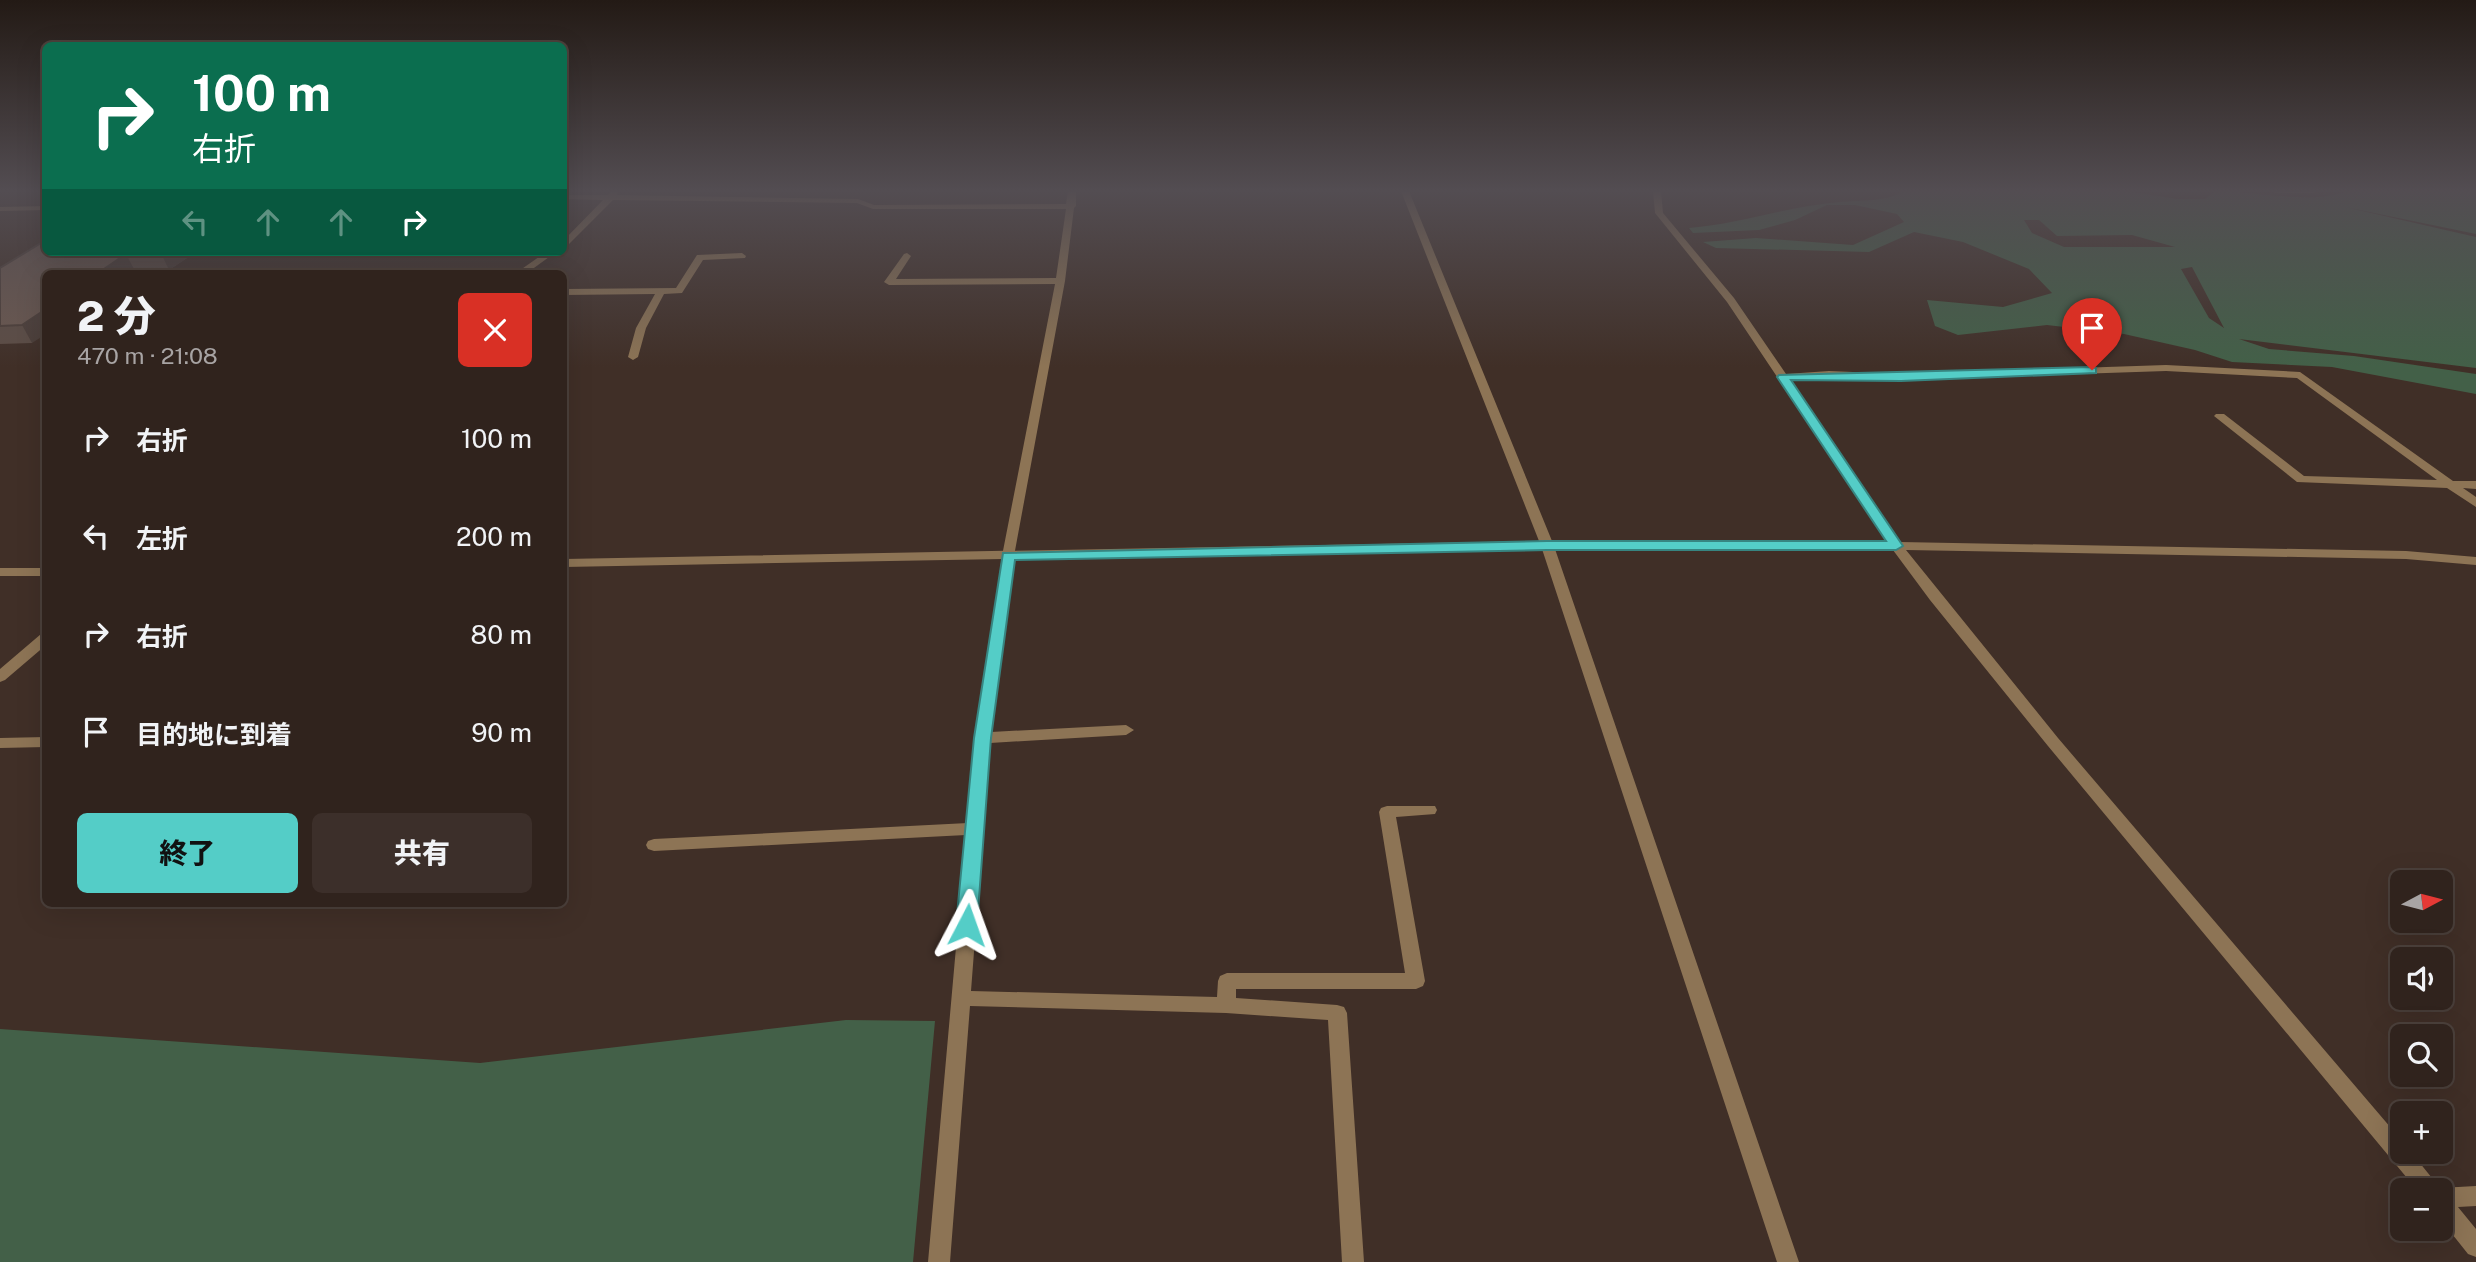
<!DOCTYPE html>
<html lang="ja">
<meta charset="utf-8">
<style>
body{margin:0;font-family:"Public Sans","Noto Sans JP",sans-serif;background:#3c2f2a;color:#f1f3f6;height:100vh;display:flex;flex-direction:column;font-size:26px;white-space:nowrap}
*{box-sizing:border-box;margin:0}
p{font-size:23px;color:#a8a4a4}
.icon{flex:none;width:38px;height:38px;fill:none;stroke:currentColor;stroke-width:2;stroke-linecap:round;stroke-linejoin:round}
.map{position:relative;flex:1;overflow:hidden}
.details{position:absolute;left:42px;top:270px;width:525px;height:637px;display:flex;flex-direction:column;background:#30231d;border-radius:10px;box-shadow:0 7px 28px #0002,0 0 0 2px #4b403b}
.details>*{flex:none}
.guide{position:absolute;left:42px;top:42px;width:525px;height:214px;border-radius:10px;box-shadow:0 7px 28px #0002,0 0 0 2px #4b403b;background:#0b6e4f;color:#fff;overflow:hidden}
.needle{width:46px;rotate:83deg}
.controls{position:absolute;left:2390px;top:870px;display:grid;gap:14px}
.controls a{display:grid;place-items:center;width:63px;height:63px;border-radius:10px;background:#30231d;box-shadow:0 7px 28px #0002,0 0 0 2px #4b403b;font-size:35px}
.pin{position:absolute;display:grid;place-items:center;width:60px;height:60px;color:#fff;margin:-72px -30px;border-radius:50% 50% 50% 0;rotate:-45deg;box-shadow:0 0 7px #0007}
.pin .icon{rotate:45deg}
.me{position:absolute;width:77px;margin:-38px;rotate:4deg;stroke-linejoin:round;filter:drop-shadow(0 0 5px #0008)}
.turn{display:flex;align-items:center;gap:24px;height:147px;padding:0 35px;font-size:32px}
.turn .icon{width:91px;height:91px;stroke-width:2.5}
.turn b{display:block;font-size:49px;line-height:60px}
.lanes{display:flex;align-items:center;height:66px;padding:0 35px;background:#0003;justify-content:center;gap:35px;direction:ltr}
.lanes .off{opacity:.35}
.round{display:grid;place-items:center;flex:none;width:74px;height:74px;border-radius:10px;background:#3c2f2a}
.headline{display:flex;align-items:center;justify-content:space-between;height:119px;padding:0 35px}
h1{font-size:42px;font-weight:800;line-height:52px}
.action{display:flex;gap:14px;margin-top:auto;padding:14px 35px}
.action a{flex:1;height:80px;border-radius:10px;background:#54cdc7;color:#111;font-size:28px;font-weight:800;line-height:80px;text-align:center}
.action a+a{background:#3c2f2a;color:#f1f3f6}
ul{padding:0;list-style:none}
li{display:flex;align-items:center;gap:21px;height:98px;padding:0 35px}
li div{flex:1}
li b{display:block;font-size:26px}
li em{font-style:normal}
.map>svg:first-child{display:block}
</style>
<div class="map">
<svg width="2476" height="1262" viewBox="0 0 2476 1262">
<rect width="100%" height="100%" fill="#402f27"/>
<!-- green -->
<path fill="#436048" fill-rule="evenodd" d="M1903,191H2126L2177,199H2205L2215,191C2252,191 2314,205 2347,191H2476V234L2345,207L2476,237V368L2239,339L2269,349L2354,356L2476,374V394L2332,367L2232,362L2195,350L2124,334L2047,325L1958,335L1935,326L1927,300L2003,307L2052,293L2029,269L1963,242L1914,232L1869,252L1716,248L1703,242L1756,238L1853,245L1904,222L1897,214L1855,205H1827L1795,220L1759,230L1693,233L1689,228C1740,224 1788,206 1840,202C1858,200 1889,202 1903,191ZM2024,220H2039L2057,236L2132,235L2175,247H2064L2032,233ZM2192,267L2224,328L2209,318L2181,269Z
M846,1020L935,1021L913,1262H0V1029L480,1063Z"/>
<g fill="none" stroke-linecap="round" stroke-linejoin="round">
<!-- minor -->
<path fill="#8d7455" fill-rule="evenodd" d="M612,191H618L617,195L858,199L874,205L1066,204L1068,191H1076V206L1074,208L1065,281L1014,556L991,732L1126,725L1134,730L1126,735L990,743L971,991L1217,997L1218,981L1220,976L1227,973H1405L1379,812L1381,808L1387,806H1435L1437,810L1435,814L1396,817L1425,981L1423,986L1416,989H1236V998L1337,1005L1344,1007L1347,1013L1364,1262H1342L1328,1020L1226,1013L970,1006L950,1262H928L966,835L654,851L648,849L646,845L648,841L654,839L968,823L975,738L1002,556L1055,284L889,285L884,282L904,254L907,253L911,256L896,279L1056,278L1066,209H873L857,203L613,200L567,246L564,247V240L603,200L564,199V195H608Z
M1653,191H1661L1663,213L1734,298L1786,374L1829,371L1901,374L2166,365L2300,372L2453,481H2476V489L2463,488L2476,497V507L2447,488L2297,482L2214,416L2216,414H2224L2304,476L2437,480L2297,378L2166,371L1901,380L1829,377L1790,380L1900,542L2406,551L2476,557V565L2406,559L1906,550L2058,738L2403,1142V1152H2411L2440,1188L2476,1186V1206L2458,1207L2476,1229V1257L2468,1254L2441,1220V1190H2417L2048,746L1930,600L1890,546L1727,302L1655,213Z
M2272,191H2318L2314,193H2276Z
M46,206V210L0,211V207Z
M546,252H556L527,273H516Z
M742,253L746,256L745,258L703,260L682,293L664,294L646,328L638,357L633,360L628,357L636,328L655,294L564,295V289L676,288L697,255Z
M46,633V645L5,680L0,682V669L41,634Z
M46,737V747L0,748V738Z"/>
<!-- tertiary -->
<path fill="#8d7455" fill-rule="evenodd" d="M1401,191H1409L1552,541L1896,542L1902,546L1896,550L1555,549L1799,1262H1777L1542,549L564,567V559L1539,541Z
M0,568H46V576H0Z"/>
</g>
<!-- wall -->
<path fill="#5d4d45" d="M46,240L196,252L169,270L135,271L131,273H46L32,343L0,344V268Z"/>
<!-- shaded-wall -->
<path fill="#4c3e38" d="M163,252H196L169,270L161,253Z
M126,254L135,271L131,273H98Z
M46,309V334L32,343L22,325Z"/>
<!-- building -->
<path fill="#6c5950" stroke="#4c3e38" stroke-width="2" d="M46,240V252H163L161,253L126,254L98,273H46V309L22,325L0,326V268Z"/>
<!-- sky -->
<linearGradient id="sky" x2="0" y2="1"><stop stop-color="#231a15"/><stop offset="0.52" stop-color="#534d52"/><stop offset="1" stop-color="#534d52" stop-opacity="0"/></linearGradient>
<rect width="2476" height="367" fill="url(#sky)"/>
<!-- route -->
<path fill="#54cdc7" stroke="#378581" stroke-width="2" d="M2092,367L2096,368V373L1901,381L1791,380L1903,546L1896,550H1547L1015,560L991,738L977,925L974,931H959L956,925L974,738L1003,553L1547,541H1886L1777,377L1779,375Z"/>
</svg>
<div class="controls">
<a><svg class="needle" viewBox="-14 -14 28 28"><path d="M0-13l5 13h-10z" fill="#e53935"/><path d="M0 13l5-13h-10z" fill="#a8a4a4"/></svg></a>
<a><svg class="icon" aria-label="sound" viewBox="0 0 24 24"><path d="M4 9h4l5-4v14l-5-4H4zM17 9q2 3 0 6"/></svg></a>
<a><svg class="icon" aria-label="search" viewBox="0 0 24 24"><circle cx="10" cy="10" r="6"/><path d="M15 15l6 6"/></svg></a>
<a>+</a>
<a>−</a>
</div>
<div class="pin" style="left:2092px;top:370px;background:#d93025"><svg class="icon" aria-label="arrive" viewBox="0 0 24 24"><path d="M6 21V4h12l-3 4 3 4H6"/></svg></div>
<svg class="me" style="left:967px;top:925px" viewBox="-20 -20 40 40"><path d="M0-17L14 15 0 8-14 15z" fill="#54cdc7" stroke="#fff" stroke-width="4"/></svg>
<div class="guide">
<div class="turn"><svg class="icon" aria-label="right" viewBox="0 0 24 24"><path d="M7 20v-9h11M14 6l5 5-5 5"/></svg><div><b>100 m</b>右折</div></div>
<div class="lanes"><svg class="icon off" aria-label="left" viewBox="0 0 24 24"><path d="M17 20v-9H6M10 6l-5 5 5 5"/></svg><svg class="icon off" aria-label="ahead" viewBox="0 0 24 24"><path d="M12 20V5M6 11l6-6 6 6"/></svg><svg class="icon off" aria-label="ahead" viewBox="0 0 24 24"><path d="M12 20V5M6 11l6-6 6 6"/></svg><svg class="icon" aria-label="right" viewBox="0 0 24 24"><path d="M7 20v-9h11M14 6l5 5-5 5"/></svg></div>
</div>
<section class="details">
<div class="headline"><div><h1>2 分</h1><p>470 m · 21:08</p></div><a class="round" style="background:#d93025;color:#fff"><svg class="icon" aria-label="close" viewBox="0 0 24 24"><path d="M6 6l12 12M18 6L6 18"/></svg></a></div>
<ul>
<li><svg class="icon" aria-label="right" viewBox="0 0 24 24"><path d="M7 20v-9h11M14 6l5 5-5 5"/></svg><div><b>右折</b></div><em>100 m</em></li>
<li><svg class="icon" aria-label="left" viewBox="0 0 24 24"><path d="M17 20v-9H6M10 6l-5 5 5 5"/></svg><div><b>左折</b></div><em>200 m</em></li>
<li><svg class="icon" aria-label="right" viewBox="0 0 24 24"><path d="M7 20v-9h11M14 6l5 5-5 5"/></svg><div><b>右折</b></div><em>80 m</em></li>
<li><svg class="icon" aria-label="arrive" viewBox="0 0 24 24"><path d="M6 21V4h12l-3 4 3 4H6"/></svg><div><b>目的地に到着</b></div><em>90 m</em></li>
</ul>
<div class="action"><a>終了</a><a>共有</a></div>
</section>
</div>
